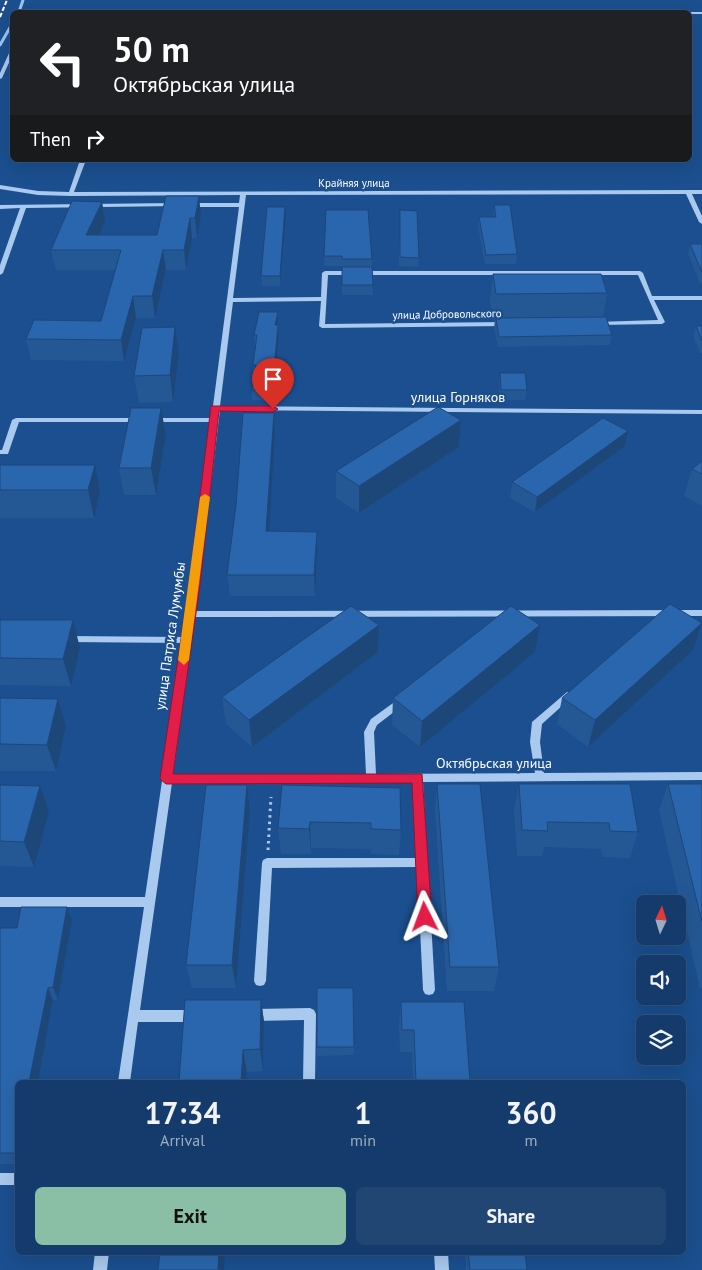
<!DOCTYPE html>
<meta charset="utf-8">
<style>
body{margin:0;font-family:"PT Sans",sans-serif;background:#214673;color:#f1f3f6;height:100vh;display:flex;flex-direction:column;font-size:19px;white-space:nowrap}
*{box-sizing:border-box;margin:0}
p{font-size:16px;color:#9dadc1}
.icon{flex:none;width:28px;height:28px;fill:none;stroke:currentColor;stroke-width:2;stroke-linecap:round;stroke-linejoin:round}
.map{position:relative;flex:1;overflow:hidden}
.details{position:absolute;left:15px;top:1080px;width:671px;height:175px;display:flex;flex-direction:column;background:#143b6b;border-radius:8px;box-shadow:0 5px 20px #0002,0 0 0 1px #33557e}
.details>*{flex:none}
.guide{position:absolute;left:10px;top:10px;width:682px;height:152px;border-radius:8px;box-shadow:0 5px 20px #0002,0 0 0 1px #33557e;background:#202124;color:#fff;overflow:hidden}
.needle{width:32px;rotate:4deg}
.controls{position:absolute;left:636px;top:895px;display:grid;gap:10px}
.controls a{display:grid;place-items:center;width:50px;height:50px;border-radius:8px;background:#143b6b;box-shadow:0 5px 20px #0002,0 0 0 1px #33557e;font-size:25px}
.pin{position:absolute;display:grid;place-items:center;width:42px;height:42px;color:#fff;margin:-51px -21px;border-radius:50% 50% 50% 0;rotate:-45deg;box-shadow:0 0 5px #0007}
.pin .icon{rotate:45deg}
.me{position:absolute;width:55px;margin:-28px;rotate:357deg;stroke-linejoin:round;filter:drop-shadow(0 0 4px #0008)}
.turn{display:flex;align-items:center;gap:18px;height:105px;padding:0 20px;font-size:22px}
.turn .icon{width:65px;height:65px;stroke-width:2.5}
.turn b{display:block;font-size:35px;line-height:42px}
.then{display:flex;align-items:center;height:48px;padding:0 20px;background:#0003;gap:10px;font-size:19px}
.eta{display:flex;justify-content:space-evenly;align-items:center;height:85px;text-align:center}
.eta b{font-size:30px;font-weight:700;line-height:35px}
.primary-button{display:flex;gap:10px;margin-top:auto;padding:10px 20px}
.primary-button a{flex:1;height:58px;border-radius:8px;background:#8abfa5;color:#111;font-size:20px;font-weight:700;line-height:58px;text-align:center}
.primary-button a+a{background:#214673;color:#f1f3f6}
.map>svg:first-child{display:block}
</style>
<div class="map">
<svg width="702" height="1270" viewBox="0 0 702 1270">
<rect width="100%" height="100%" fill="#1b4f8f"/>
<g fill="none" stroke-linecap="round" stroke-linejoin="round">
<!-- stream -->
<path stroke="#9cc4f0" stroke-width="3" d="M19,12L23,0
M0,45L12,24"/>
<!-- path -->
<path stroke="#a9c9ee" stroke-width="3" stroke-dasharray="2.5 4" stroke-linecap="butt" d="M268,850L271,797"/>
<!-- minor -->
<path fill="#a9c9ee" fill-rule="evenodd" d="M33,9L529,11L531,12L32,11Z
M689,12H702V14H690Z
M10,51H12V56L2,78L0,79V73Z
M80,160H86L74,192L702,190V194H692L702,216V224L699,222L686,194L246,195L233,298L321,297L322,273L325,271H640L643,273L652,296H702V300H654L665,322L662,324L598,325L595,323L596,322L658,320L638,275H328L325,324L505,322L508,324L505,326L322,328L319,326L321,301L233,302L220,406L702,410V414L220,410L196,611L702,610V616L195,617L173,775L366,774L364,732L371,719L400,698L403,699L405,702L403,705L377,725L374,732L376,774L535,773L530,742L532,722L567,692H573L575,694L573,696L542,724L540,742L544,773L702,772V780L423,782L435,990L433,994L429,995L425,994L423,990L417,867L272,868L266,981L264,985L260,986L256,985L254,981L262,863L263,860L267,858H417L413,782L172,783L140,1010H195L199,1012L201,1016L199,1020L195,1022H138L130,1082H118L144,907H0V897H145L162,781L161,779L163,776L182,643L67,642L63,639L67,636L183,637L211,422H19L8,454H0V450H2L12,420L16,418H212L213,410L211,408L213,406L239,207H189L186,205L189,203H239L240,195L71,196L38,195L0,189V185L38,191L69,192Z
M176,203L179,205L178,206L26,208L3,273L0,275V265L20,208L0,209V205Z
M310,1008L314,1010L316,1014L315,1082H303L304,1020L251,1021L247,1019L245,1015L247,1011L251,1009Z
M0,1173H18V1185H0Z
M95,1252H109L107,1270H93Z
M434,1252H448L449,1270H435Z"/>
<!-- rail -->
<path stroke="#fff" stroke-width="2" stroke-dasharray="4.5 2" stroke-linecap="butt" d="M0,17L7,0"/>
</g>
<!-- wall -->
<path fill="#245895" d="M166,196L201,216L197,238H192L186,270H166L155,318H136L124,361L31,360L26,339L101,321L115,270H56L51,250L102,202L105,222L100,235H157Z
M494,205L517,254L516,264H485L478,226L479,217H493Z
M326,210L372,259L373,295H342V266H324Z
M400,210L419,258L418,267L399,266Z
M286,216L280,286H262L261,276Z
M690,244H702V283H700L688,254Z
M493,274L607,293L603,317L612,335L610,345L498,347L494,328L495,320H493L490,300Z
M278,322V325L279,335L273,401L252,400V390L254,375L253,365L256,345H255L254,335Z
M696,326H702V353H700L693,336Z
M179,354L173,402L139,403L134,376Z
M500,373L527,390L525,400H500L499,383Z
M274,413L275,434L269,531L317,553L315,596H230L227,575Z
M461,420L459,447L359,513L336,498V471Z
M628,431L625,446L535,512L510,498L512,482Z
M166,435L156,495H124L119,468Z
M702,461V506L684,496L692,469Z
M0,465L100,492L94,518H0Z
M0,620L80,648L71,686L0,685Z
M379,625L378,652L252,747L226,724L222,697Z
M693,650L588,747L557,724L562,698Z
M535,652L420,747L392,725L393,698Z
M0,698L66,726L56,771H0Z
M437,784L499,967L494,991H447L435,811Z
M519,784L638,832L630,858L602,857L601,849L544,847L542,856H517L514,810Z
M668,784H702V988H700L659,810Z
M0,785L49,812L34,867L0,866Z
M247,785L250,811L236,988H192L186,965Z
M282,785L401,830L399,855L371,854V849L311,848V854H281L278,828Z
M72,920L58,1000H53L38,1082H18V1164H0V928H17Z
M353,988L354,1055L317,1056V1047Z
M261,1000L264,1022L263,1071L247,1072L246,1082H179Z
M401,1002L470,1082H413L412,1052H400L399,1025Z
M465,1252H525L527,1270H466Z"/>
<!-- shaded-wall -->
<path fill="#1d4779" d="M199,196L201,216L197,238L195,218Z
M102,202L105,222L93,250L86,235Z
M285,207L286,216L280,286V276Z
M190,218L192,238L186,270L184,250Z
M163,250L166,270L155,318L152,296Z
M133,296L136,318L124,361L121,340Z
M278,312V322L275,335V325Z
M278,325L279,335L273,401L272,391Z
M175,327L179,354L173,402L170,375Z
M161,408L166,435L156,495L151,468Z
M274,413L275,434L268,552L266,531Z
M461,420L459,447L359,513V486Z
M628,431L625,446L535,512L537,497Z
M95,465L100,492L94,518L88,490Z
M317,532V553L315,596L314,575Z
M73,620L80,648L71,686L63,659Z
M702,623L693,650L588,747L595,720Z
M379,625L378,652L252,747L249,720Z
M540,625L535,652L420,747L422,721Z
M58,699L66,726L56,771L47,745Z
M247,785L250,811L236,988L232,965Z
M40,786L49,812L34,867L24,842Z
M310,822L311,848V854L309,829Z
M67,907L72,920L58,1000L53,987Z
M48,988L53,1000L38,1082H29Z
M261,1000L264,1022L263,1071L260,1049Z
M243,1050L247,1072L246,1082H241Z
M18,1144V1156L16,1153Z
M219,1252H225L224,1270H218Z"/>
<!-- building -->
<path fill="#2a66ad" stroke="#1d4779" d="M166,196H199L195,218H190L184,250H163L152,296H133L121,340L26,339L34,320L101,321L121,250H51L72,201L102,202L86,235H157Z
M494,205H510L517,254L486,255L479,217H496Z
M267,207H285L280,276H261Z
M326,210H368L372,259H342V256H324Z
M400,210L417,211L419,258L400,257Z
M690,244H702V272Z
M342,267H372L373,285H342Z
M493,274H601L607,293L496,294Z
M259,312H278L275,325H278L272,391L252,390L256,365H253L257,335H254Z
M606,317L612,335L499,337L496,318Z
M696,326H702V341Z
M175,327L170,375L134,376L142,328Z
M500,373H525L527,390H501Z
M438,407L461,420L359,486L336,471Z
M131,408H161L151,468H119Z
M243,413H274L266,531L317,532L314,575H227L236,505Z
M603,418L628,431L537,497L512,482Z
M702,461V474L692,469Z
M0,465H95L88,490H0Z
M670,604L702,623L595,720L562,698Z
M351,606L379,625L249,720L222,697Z
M511,606L540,625L422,721L393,698Z
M0,620H73L63,659L0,658Z
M0,698L58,699L47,745L0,744Z
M437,784H480L499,967H450Z
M519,784H630L638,832L610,831L609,823L547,822L548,831L522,830Z
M668,784H702V922Z
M0,785L40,786L24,842L0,841Z
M206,785H247L232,965H186Z
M282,785L400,788L401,830L371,829V823L310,822L309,829L278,828Z
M21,907H67L53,987L48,988L29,1082H18V1144L16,1153H0V928H17Z
M317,988H353L354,1047H317Z
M185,1000H261L260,1049L243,1050L241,1082H179Z
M401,1002H464L470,1082H416L414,1030H402Z
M160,1252H219L218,1270H158Z
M468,1252H525L527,1270H470Z"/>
<!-- route -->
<path fill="#e11d48" stroke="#92132f" d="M211,406H273L278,409L273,412L219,411L200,585L173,774H422L432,917L430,922L425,923L420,922L418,917L412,783L166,784L160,779L189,585Z"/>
<!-- slow -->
<path fill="#f59e0b" d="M205,494L210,497L189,660L184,665L178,660L200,497Z"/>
<g text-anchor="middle" stroke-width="5" stroke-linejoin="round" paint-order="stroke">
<!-- far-street labels -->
<g font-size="11" fill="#fff" stroke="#1b4f8f">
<text x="354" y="187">Крайняя улица</text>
<text transform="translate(447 314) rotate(-1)" y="4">улица Добровольского</text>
</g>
<!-- street labels -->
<g font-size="14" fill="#fff" stroke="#1b4f8f">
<text x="458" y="402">улица Горняков</text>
<text transform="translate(170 636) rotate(-82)" y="5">улица Патриса Лумумбы</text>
<text x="494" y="768">Октябрьская улица</text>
</g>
</g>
</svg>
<div class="controls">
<a><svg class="needle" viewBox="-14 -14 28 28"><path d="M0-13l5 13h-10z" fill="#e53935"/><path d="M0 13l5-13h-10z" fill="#9dadc1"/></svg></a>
<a><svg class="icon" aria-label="sound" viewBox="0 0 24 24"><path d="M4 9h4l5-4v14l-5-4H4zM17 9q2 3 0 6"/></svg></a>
<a><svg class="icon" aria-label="layers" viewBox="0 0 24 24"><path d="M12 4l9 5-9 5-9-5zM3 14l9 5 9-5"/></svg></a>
</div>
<div class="pin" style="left:273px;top:409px;background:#d93025"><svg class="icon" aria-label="arrive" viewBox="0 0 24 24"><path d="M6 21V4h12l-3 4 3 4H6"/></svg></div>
<svg class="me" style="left:425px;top:917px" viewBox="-20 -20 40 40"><path d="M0-17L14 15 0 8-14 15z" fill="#e11d48" stroke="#fff" stroke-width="4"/></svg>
<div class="guide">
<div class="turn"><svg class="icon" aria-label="left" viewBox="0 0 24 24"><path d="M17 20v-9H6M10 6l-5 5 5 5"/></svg><div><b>50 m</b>Октябрьская улица</div></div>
<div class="then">Then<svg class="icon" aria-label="right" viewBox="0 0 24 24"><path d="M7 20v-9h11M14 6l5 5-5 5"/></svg></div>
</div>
<section class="details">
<div class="eta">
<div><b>17:34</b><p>Arrival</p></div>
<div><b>1</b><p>min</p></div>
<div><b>360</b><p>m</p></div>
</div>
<div class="primary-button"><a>Exit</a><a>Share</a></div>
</section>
</div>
